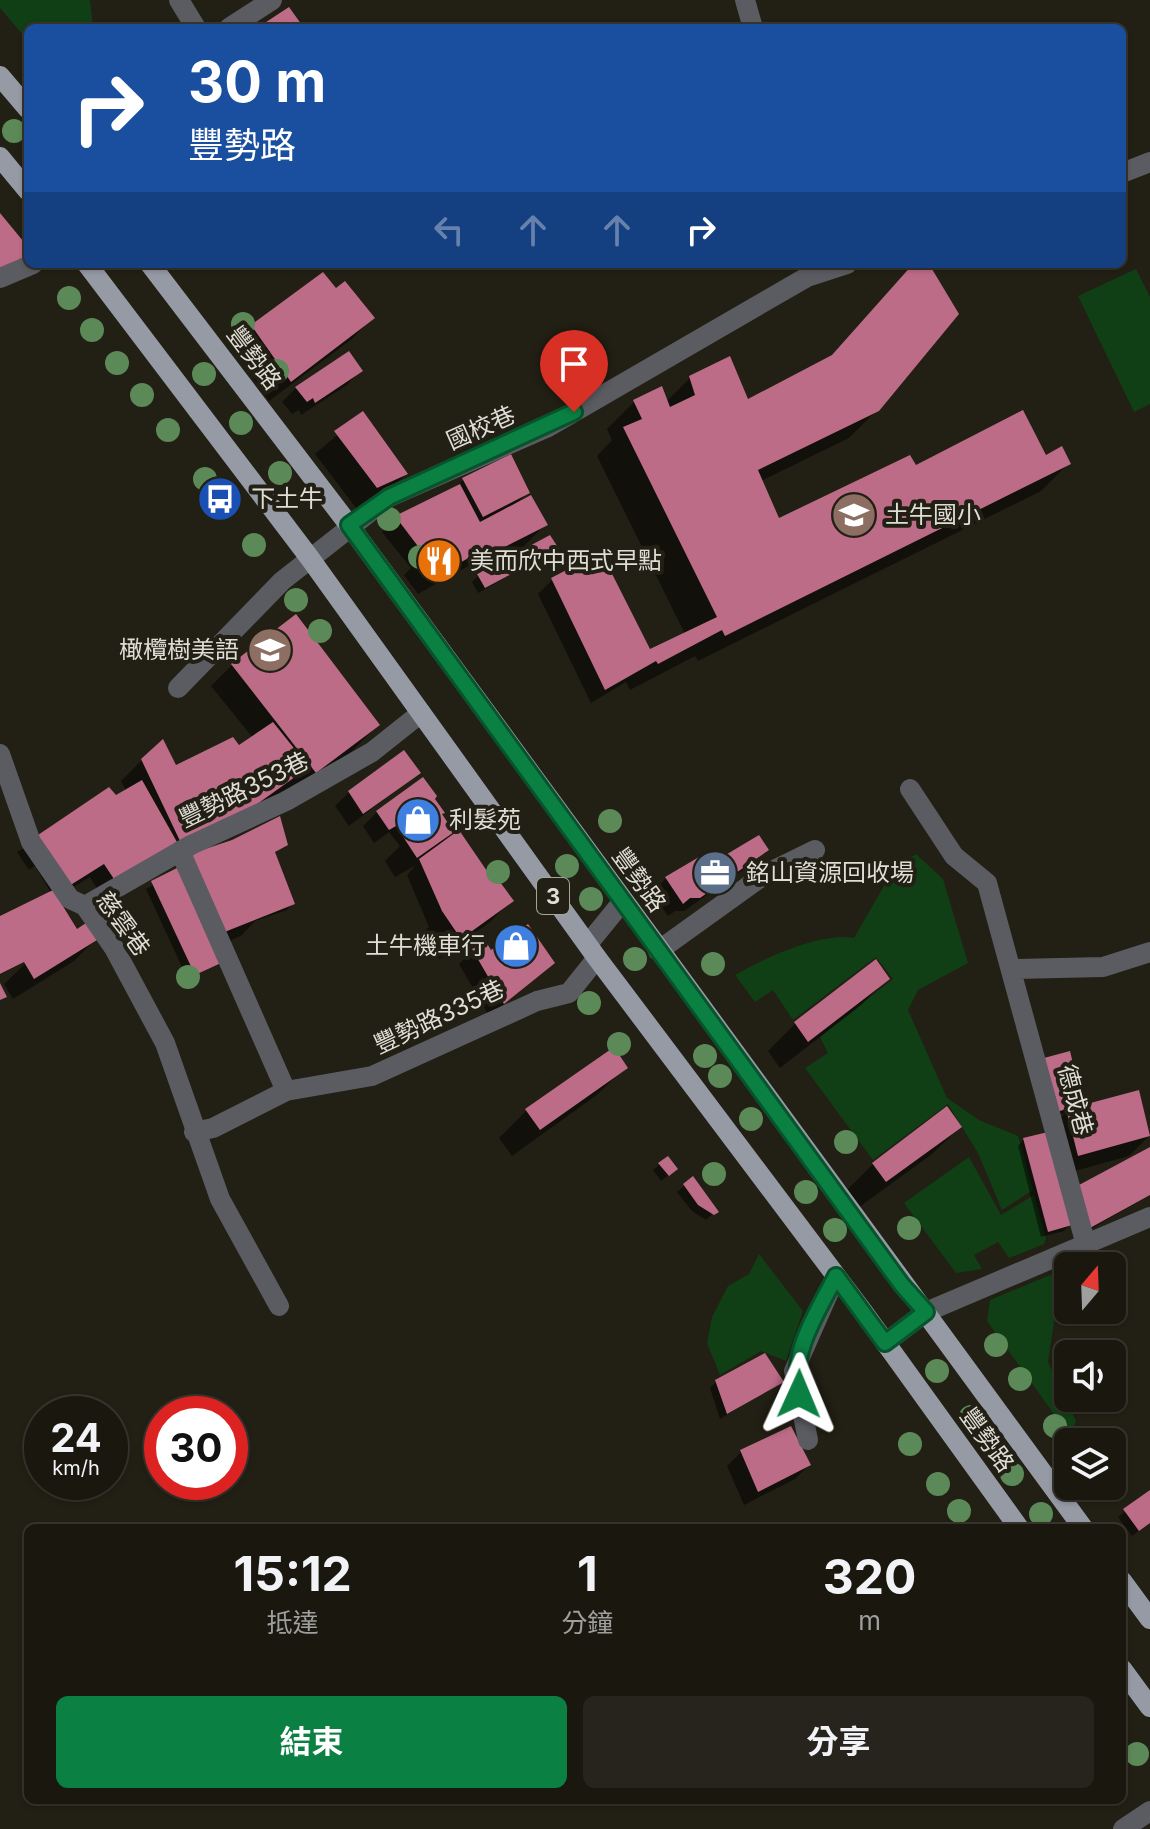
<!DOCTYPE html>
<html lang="zh-TW">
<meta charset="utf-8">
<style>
body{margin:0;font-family:Inter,"Noto Sans TC",sans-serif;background:#27241d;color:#f1f3f6;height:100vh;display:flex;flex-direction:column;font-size:30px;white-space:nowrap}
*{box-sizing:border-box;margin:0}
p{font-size:26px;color:#9f9f9e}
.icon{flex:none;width:44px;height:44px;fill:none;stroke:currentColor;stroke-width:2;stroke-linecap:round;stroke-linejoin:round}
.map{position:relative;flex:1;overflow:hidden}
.drawer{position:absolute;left:24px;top:1524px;width:1102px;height:280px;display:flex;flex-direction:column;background:#1a170f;border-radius:12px;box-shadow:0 2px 6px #0004,0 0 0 2px #38362f}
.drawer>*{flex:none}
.banner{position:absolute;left:24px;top:24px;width:1102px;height:244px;border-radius:12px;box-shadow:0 2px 6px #0004,0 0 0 2px #38362f;background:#1a4fa0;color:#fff;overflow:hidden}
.needle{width:52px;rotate:19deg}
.tools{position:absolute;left:1054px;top:1252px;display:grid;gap:16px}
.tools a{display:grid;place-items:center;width:72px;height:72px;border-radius:12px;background:#1a170f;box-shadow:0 2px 6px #0004,0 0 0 2px #38362f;font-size:40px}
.speed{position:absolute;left:24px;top:1396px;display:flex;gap:16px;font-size:40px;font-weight:700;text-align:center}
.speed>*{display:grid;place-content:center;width:104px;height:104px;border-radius:50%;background:#1a170f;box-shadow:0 2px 6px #0004,0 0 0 2px #38362f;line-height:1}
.speed small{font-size:20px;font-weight:400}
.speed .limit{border:12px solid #d22;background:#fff;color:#111}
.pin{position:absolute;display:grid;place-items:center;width:68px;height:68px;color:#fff;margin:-82px -34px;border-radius:50% 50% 50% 0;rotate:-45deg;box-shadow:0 0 8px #0007}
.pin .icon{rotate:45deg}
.me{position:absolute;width:88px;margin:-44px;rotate:1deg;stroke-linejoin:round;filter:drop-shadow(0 0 6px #0008)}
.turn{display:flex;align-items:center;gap:28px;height:168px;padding:0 32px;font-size:36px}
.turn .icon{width:104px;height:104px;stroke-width:2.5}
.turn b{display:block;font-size:56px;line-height:68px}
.lanes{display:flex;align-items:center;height:76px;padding:0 32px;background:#0003;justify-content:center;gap:40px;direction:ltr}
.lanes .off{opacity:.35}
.eta{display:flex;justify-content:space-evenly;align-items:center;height:136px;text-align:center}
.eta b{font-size:48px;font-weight:700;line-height:56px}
.cta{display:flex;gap:16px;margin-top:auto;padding:16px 32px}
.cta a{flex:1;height:92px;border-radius:12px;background:#0b8043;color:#fff;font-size:32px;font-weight:700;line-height:92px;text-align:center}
.cta a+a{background:#27241d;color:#f1f3f6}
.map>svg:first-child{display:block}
</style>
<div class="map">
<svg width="1150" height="1829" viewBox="0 0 1150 1829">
<rect width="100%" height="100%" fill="#221f14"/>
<!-- green -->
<path fill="#113f15" d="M0,0H90L93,28H28V41L0,8Z
M1136,269L1150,297V404L1134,412L1078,296Z
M916,854L943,879L968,963L918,990L908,1010L947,1098L979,1120L1018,1136L1033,1190L1002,1210L978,1153L948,1104L873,1160L805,1068L828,1053L820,1037L893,979L876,957L793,1020L773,990L755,1002L735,975C764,958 822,932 854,938L895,867Z
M969,1157L1001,1215L1034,1195L1046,1239L1044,1244L1009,1258L998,1242L974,1255L982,1269L956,1273L904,1203Z
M759,1254L803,1311L786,1361L761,1351L720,1375L707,1343L712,1317L728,1286L749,1274Z
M1062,1270L1048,1362L1076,1421L1069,1435L987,1321L990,1300Z"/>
<!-- shadow -->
<path fill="#0007" d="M915,264H926L877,410L849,438L761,481L777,520L916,468L1046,458L1068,464L1041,491L698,661L695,656L630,690L626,682L591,703L538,594L552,580L600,555L650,653L685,634L597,456L612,440L607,429L634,402H666L690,378L747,402L828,360Z
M333,288L372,318L352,339L269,401L244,365L259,350L246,333Z
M360,371L347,385L301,415L299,410L292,414L282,402L296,388Z
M362,414L406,474L385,495L356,508L315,454Z
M463,480L528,492L516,504L545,525L524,546L471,572L468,566L418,594L404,575L411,568L382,532L396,518L455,488Z
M556,549L478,593L472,582L478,576Z
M295,617L378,725L351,752L288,798L282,791L250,815L99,892L90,877L55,898L76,932L95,940L74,961L13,999L4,984L30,959L0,975V918L51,893L35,866L29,870L17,852L126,791L121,781L142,760L176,768L239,748L253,738L211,686L232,665Z
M419,773L349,826L335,806L349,792Z
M432,799L452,832L439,845L490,879L511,901L490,922L439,959L422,934L429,927L407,875L416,865L395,877L385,861L400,846L389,832L374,843L363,826L377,812Z
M230,841L231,844H285L273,854L293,903L287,910L255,921L241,936L212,948L218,962L188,980L146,889L176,871L191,856Z
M767,850L753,863L684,911H675L668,916L661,906L670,897L660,885L666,878Z
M473,950L491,954L553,963L489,1016L459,964Z
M875,962L887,979L860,1006L780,1068L768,1051L795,1024Z
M613,1050L625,1067L598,1094L512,1156L499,1138L526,1111Z
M1038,1067L1082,1107L1150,1135L1129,1156L1057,1176L1070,1224L1064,1231L1041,1237L1018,1146L1024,1139L1046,1134L1065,1113L1051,1117Z
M960,1127L932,1154L858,1208L846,1191L873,1164Z
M1150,1149V1195L1084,1233Z
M660,1164L669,1175L661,1181L653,1170Z
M693,1179L716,1211L706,1220L692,1211L677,1192Z
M782,1381L720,1419L710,1388L716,1382Z
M741,1452L809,1465L795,1479L744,1505L727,1466Z
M1150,1493V1522L1132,1536L1118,1517Z"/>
<!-- building -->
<path fill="#bd6c88" d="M289,7L304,28H257Z
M0,213L28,247V258L0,269Z
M913,264H929L959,314L879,411L758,470L779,518L910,455L916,465L1023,410L1046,455L1062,446L1071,464L725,636L722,630L658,664L656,661L605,690L551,578L601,552L650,649L717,617L623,427L642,419L633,400L662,386L670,407L695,395L689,376L730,356L748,399L832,355Z
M323,272L336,288L345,281L375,318L291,382L251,325Z
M349,351L363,371L315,403L313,398L307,402L295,387Z
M363,411L408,474L377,488L334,431Z
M511,454L530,493L483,517L462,478Z
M460,484L480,522L531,495L548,525L493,553L489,547L439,574L395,516Z
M550,535L559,549L485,588L477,574Z
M296,614L380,725L316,773L231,664Z
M273,722L309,767L253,807L181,843L141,759L163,739L176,765L233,737L239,745Z
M404,750L421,773L363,814L348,791Z
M423,777L437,796L435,799L445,813L442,814L454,832L417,858L396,826L389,830L376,811Z
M142,780L177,842L114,879L104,864L69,886L38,835L109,787L116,795Z
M280,816L288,845L275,852L295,904L222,933L190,854L232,840Z
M459,830L491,877L494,874L514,901L461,939L442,911L419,859Z
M759,835L769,850L700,898H690L683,904L665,877L699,857L707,866Z
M177,868L221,963L195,975L151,881Z
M53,890L77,929L86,923L97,940L34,979L24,962L0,974V916Z
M528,924L555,963L504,1004L472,949L486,942L491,950Z
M876,959L890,979L808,1042L794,1022Z
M0,983L7,997L0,1000Z
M614,1047L628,1068L540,1130L525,1109Z
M1070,1051L1083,1105L1139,1090L1150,1136L1078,1156L1066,1109L1057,1112L1044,1058Z
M947,1106L962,1127L886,1182L872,1163Z
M1048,1132L1072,1225L1048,1232L1023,1138Z
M1150,1147V1195L1090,1228L1079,1185Z
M668,1156L678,1169L669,1176L658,1163Z
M693,1176L719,1212L714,1215L698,1205L683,1184Z
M765,1353L784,1382L727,1414L715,1380Z
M791,1426L811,1465L758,1492L740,1450Z
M1150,1490V1523L1139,1531L1123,1509Z"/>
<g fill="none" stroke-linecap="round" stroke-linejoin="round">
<!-- minor -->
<path stroke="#5a5c62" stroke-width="20" d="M179,0L196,28
M745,0L753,28
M229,28L272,0
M1122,173L1150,162
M0,278L33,264
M178,688L282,581L389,497L548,427L807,277L847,264
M0,754L31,842L70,899L85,906L114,948L165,1043L220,1199L279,1306
M910,789L954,856L987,883L1086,1245
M180,851L286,1091L213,1128L194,1132
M85,906L191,845L286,801L372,752L421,713
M588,944L623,901
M658,951L764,875L815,850
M1013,969L1103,967L1150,952
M286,1091L372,1076L537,1001L569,993L597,958
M885,1343L926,1312L1150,1217
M808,1440L794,1371L836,1276
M1123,1829L1150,1811"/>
<!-- major -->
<path stroke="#959aa5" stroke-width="20" d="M0,76L28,109
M0,157L28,191
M87,264L309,557L597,958L864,1313L1019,1528
M150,264L349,525L1083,1528
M1122,1581L1150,1619
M1122,1669L1150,1707"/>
</g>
<!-- trees -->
<g fill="#5c8958">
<circle cx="14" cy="131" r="12"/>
<circle cx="69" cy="298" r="12"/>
<circle cx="243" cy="324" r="12"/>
<circle cx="92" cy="330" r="12"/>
<circle cx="117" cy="363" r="12"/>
<circle cx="277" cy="371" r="12"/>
<circle cx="204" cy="374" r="12"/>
<circle cx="142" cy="395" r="12"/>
<circle cx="241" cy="423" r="12"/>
<circle cx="168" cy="430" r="12"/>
<circle cx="280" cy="473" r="12"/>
<circle cx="205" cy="479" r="12"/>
<circle cx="389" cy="519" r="12"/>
<circle cx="254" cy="545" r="12"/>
<circle cx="420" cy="557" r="12"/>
<circle cx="296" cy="600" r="12"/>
<circle cx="320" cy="631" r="12"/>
<circle cx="610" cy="821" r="12"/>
<circle cx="567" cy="866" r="12"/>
<circle cx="498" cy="872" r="12"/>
<circle cx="591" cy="899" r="12"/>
<circle cx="635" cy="959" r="12"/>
<circle cx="713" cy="964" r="12"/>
<circle cx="188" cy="977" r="12"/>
<circle cx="589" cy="1003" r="12"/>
<circle cx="619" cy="1044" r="12"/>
<circle cx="705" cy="1056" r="12"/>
<circle cx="720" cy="1076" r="12"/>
<circle cx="751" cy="1119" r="12"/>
<circle cx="846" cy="1142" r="12"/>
<circle cx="714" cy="1174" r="12"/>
<circle cx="806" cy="1192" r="12"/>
<circle cx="909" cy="1228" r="12"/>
<circle cx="835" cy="1230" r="12"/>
<circle cx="996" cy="1345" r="12"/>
<circle cx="937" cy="1371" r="12"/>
<circle cx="1020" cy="1379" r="12"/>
<circle cx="971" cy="1417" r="12"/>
<circle cx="1055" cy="1426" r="12"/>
<circle cx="990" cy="1443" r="12"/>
<circle cx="910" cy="1444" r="12"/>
<circle cx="1012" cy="1474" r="12"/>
<circle cx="938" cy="1484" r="12"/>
<circle cx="959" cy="1511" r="12"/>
<circle cx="1041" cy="1514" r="12"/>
<circle cx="1137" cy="1754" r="12"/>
</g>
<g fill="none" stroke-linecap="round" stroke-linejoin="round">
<!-- route casing -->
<g stroke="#07532c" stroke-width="20">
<path id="route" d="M574,412L389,497L349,525L902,1285L926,1312L885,1343L836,1276C817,1313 790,1352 799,1394"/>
</g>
<!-- route -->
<use href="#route" stroke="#0b8043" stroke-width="14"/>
</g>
<!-- icons -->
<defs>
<g id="bus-disc" transform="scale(2.3)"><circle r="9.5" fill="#1a4fb4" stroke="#221f14"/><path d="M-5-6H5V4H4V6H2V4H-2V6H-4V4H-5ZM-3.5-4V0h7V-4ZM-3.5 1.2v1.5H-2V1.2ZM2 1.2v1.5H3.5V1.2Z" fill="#fff"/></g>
<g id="school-disc" transform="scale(2.3)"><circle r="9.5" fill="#8d6e63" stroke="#221f14"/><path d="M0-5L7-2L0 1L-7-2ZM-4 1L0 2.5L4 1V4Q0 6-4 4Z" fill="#fff"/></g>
<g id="restaurant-disc" transform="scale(2.3)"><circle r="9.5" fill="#e8710a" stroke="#221f14"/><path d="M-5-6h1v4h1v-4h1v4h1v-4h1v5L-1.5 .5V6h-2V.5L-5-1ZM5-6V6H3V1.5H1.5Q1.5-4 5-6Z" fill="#fff"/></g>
<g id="shop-disc" transform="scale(2.3)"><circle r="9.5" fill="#3f7fe0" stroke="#221f14"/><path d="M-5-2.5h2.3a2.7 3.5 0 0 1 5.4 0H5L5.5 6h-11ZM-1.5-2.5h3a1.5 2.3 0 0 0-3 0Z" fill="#fff"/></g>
<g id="office-disc" transform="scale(2.3)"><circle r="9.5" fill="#5c6f8a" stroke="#221f14"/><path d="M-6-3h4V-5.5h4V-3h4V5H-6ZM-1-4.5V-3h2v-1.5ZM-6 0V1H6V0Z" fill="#fff"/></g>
</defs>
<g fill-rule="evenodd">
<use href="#bus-disc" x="220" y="499"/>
<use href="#school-disc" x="854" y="515"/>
<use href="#restaurant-disc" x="439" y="561"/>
<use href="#school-disc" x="270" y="650"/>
<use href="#shop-disc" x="418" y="820"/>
<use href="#office-disc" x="715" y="873"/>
<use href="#shop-disc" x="516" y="946"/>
</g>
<g text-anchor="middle" stroke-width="8" stroke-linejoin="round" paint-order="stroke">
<!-- shield labels -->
<rect fill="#221f14" stroke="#a6a49c" stroke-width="2" x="537" y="878" width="32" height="36" rx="6"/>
<g font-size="22" font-weight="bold" fill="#dfddd6">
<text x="553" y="904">3</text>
</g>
<!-- street labels -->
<g font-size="24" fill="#dfddd6" stroke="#221f14">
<text transform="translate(254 358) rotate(53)" y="8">豐勢路</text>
<text transform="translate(481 428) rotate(-24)" y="8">國校巷</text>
<text transform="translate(244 790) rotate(-26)" y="8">豐勢路353巷</text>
<text transform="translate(639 880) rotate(54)" y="8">豐勢路</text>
<text transform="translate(123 924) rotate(54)" y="8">慈雲巷</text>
<text transform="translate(439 1017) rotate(-25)" y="8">豐勢路335巷</text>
<text transform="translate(1075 1100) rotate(75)" y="8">德成巷</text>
<text transform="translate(987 1440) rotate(54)" y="8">豐勢路</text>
</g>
<!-- poi labels -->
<g font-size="24" fill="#dfddd6" stroke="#221f14" text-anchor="start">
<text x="251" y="507">下土牛</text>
<text x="885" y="523">土牛國小</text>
<text x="470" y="569">美而欣中西式早點</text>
<text x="239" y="658" text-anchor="end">橄欖樹美語</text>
<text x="449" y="828">利髮苑</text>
<text x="746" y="881">銘山資源回收場</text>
<text x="485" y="954" text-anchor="end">土牛機車行</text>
</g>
</g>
</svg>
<div class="tools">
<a><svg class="needle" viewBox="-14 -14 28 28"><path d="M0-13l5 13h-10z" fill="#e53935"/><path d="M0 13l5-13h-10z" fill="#9f9f9e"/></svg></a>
<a><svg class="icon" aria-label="sound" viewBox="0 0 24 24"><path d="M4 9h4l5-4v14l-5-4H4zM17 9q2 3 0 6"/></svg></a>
<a><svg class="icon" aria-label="layers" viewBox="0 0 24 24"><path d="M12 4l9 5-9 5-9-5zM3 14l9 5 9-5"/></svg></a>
</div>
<div class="speed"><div>24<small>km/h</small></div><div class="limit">30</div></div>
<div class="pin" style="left:574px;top:412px;background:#d93025"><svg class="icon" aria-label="arrive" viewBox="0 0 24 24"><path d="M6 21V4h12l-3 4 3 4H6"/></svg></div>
<svg class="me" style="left:799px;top:1394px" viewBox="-20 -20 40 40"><path d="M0-17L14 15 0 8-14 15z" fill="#0b8043" stroke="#fff" stroke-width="4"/></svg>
<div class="banner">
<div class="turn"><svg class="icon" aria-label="right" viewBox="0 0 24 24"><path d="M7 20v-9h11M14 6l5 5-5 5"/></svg><div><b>30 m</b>豐勢路</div></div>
<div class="lanes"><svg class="icon off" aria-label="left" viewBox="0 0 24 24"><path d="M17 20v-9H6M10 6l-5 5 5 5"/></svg><svg class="icon off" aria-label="ahead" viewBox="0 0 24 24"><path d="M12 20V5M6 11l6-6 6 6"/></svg><svg class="icon off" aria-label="ahead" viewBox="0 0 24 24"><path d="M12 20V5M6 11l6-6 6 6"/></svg><svg class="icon" aria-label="right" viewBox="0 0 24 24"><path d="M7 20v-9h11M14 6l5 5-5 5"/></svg></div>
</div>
<section class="drawer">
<div class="eta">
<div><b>15:12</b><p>抵達</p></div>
<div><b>1</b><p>分鐘</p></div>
<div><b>320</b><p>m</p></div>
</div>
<div class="cta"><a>結束</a><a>分享</a></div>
</section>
</div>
